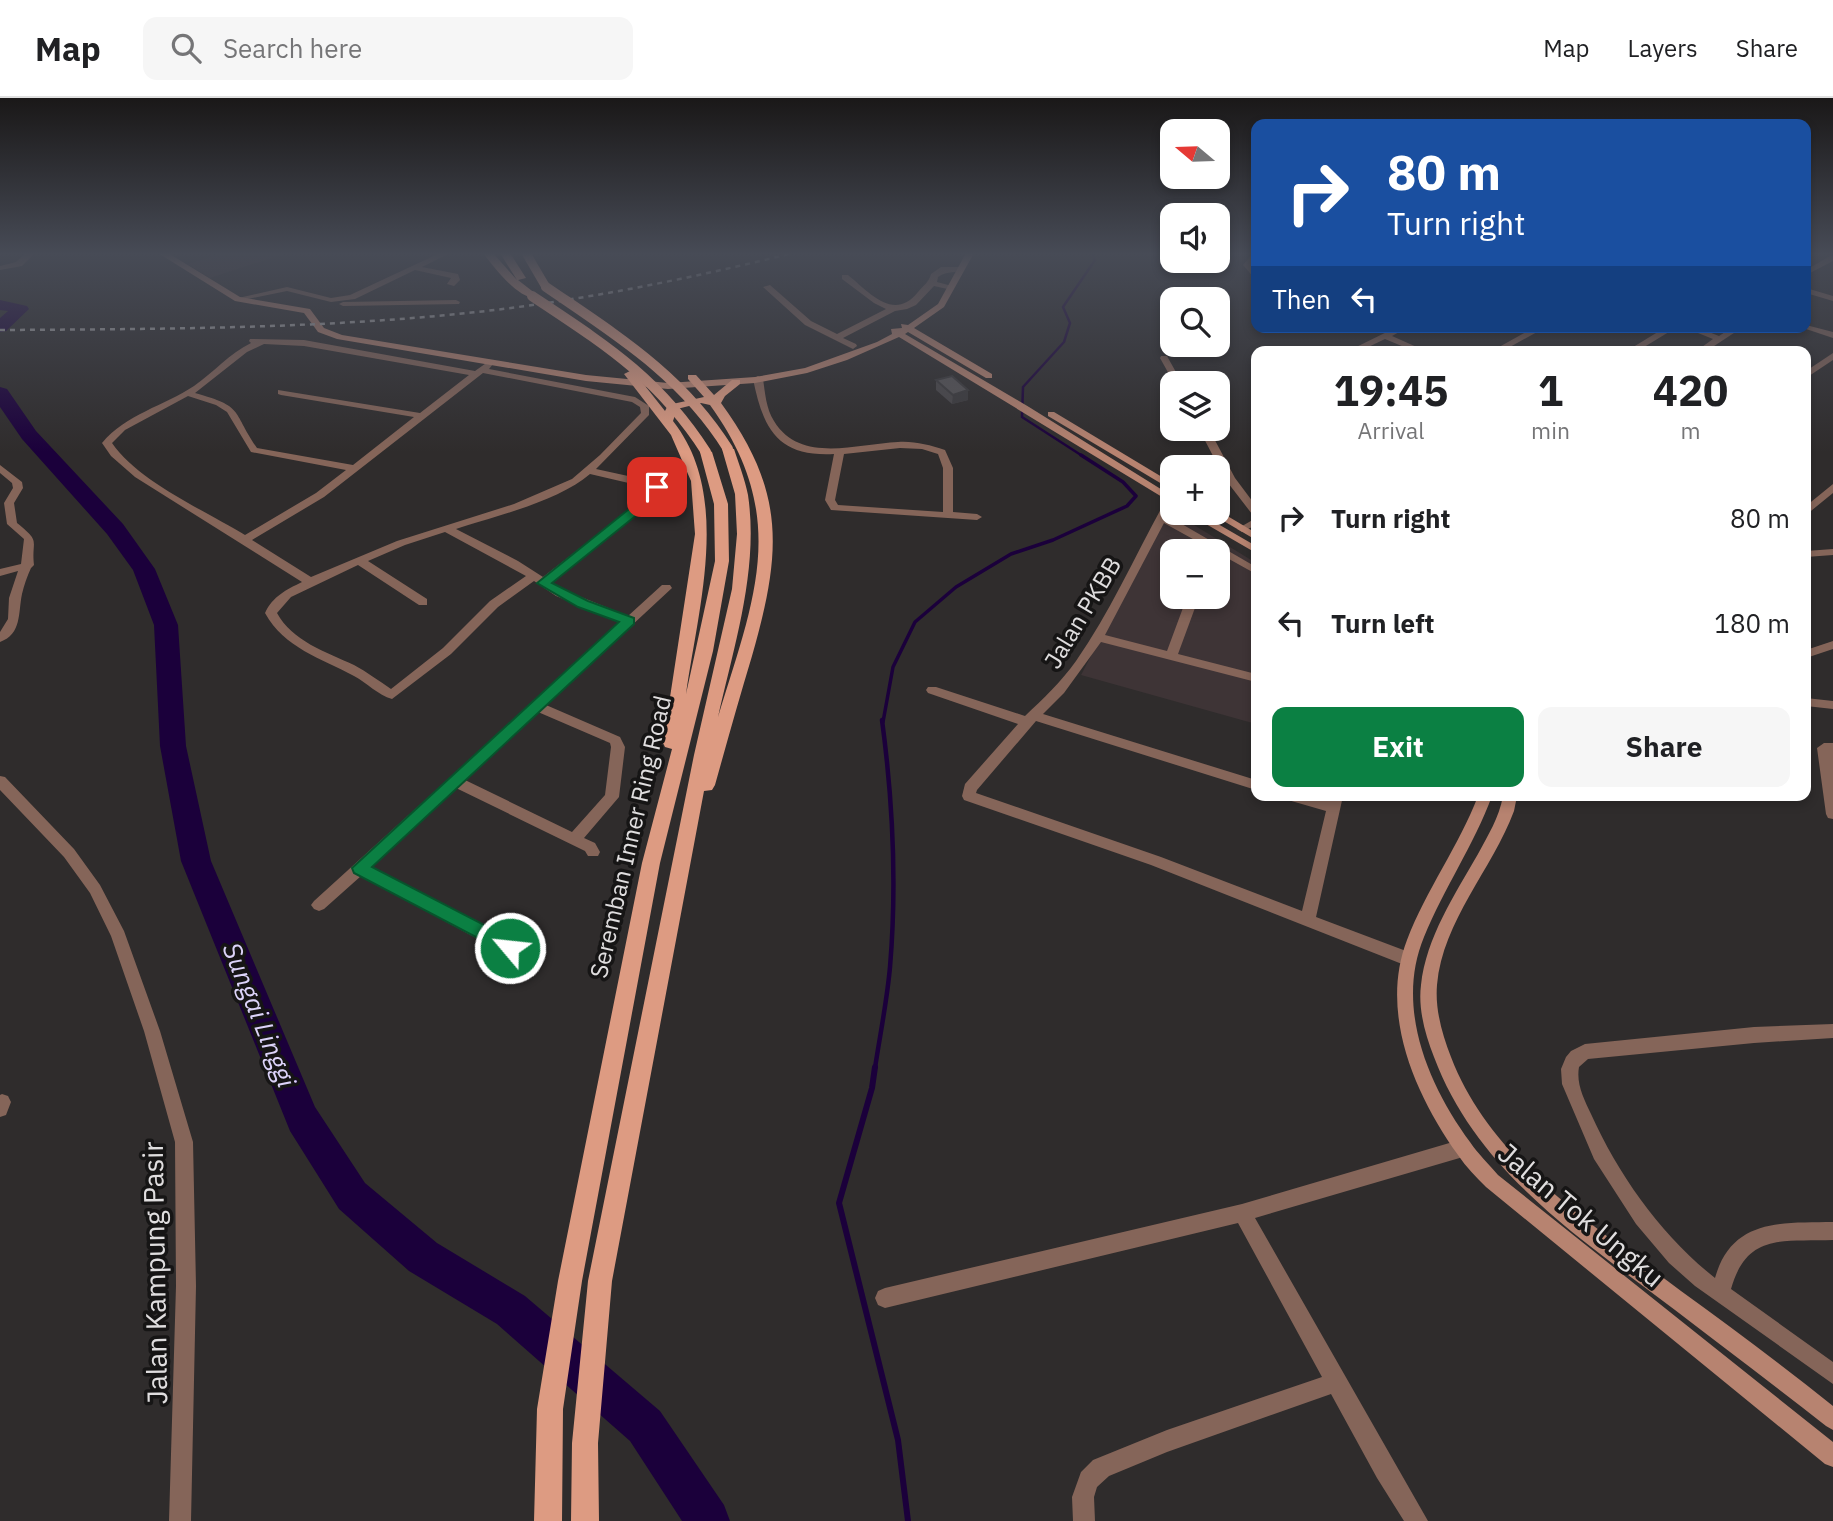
<!DOCTYPE html>
<meta charset="utf-8">
<style>
body{margin:0;font-family:"IBM Plex Sans",sans-serif;background:#f6f6f6;color:#202124;height:100vh;display:flex;flex-direction:column;font-size:26px;white-space:nowrap}
*{box-sizing:border-box;margin:0}
p{font-size:23px;color:#757577}
.icon{flex:none;width:38px;height:38px;fill:none;stroke:currentColor;stroke-width:2;stroke-linecap:round;stroke-linejoin:round}
.map{position:relative;flex:1;overflow:hidden}
.panel{position:absolute;left:1251px;top:248px;width:560px;height:455px;display:flex;flex-direction:column;background:#fff;border-radius:14px;box-shadow:0 4px 10px #0003}
.panel>*{flex:none}
.hud{position:absolute;left:1251px;top:21px;width:560px;height:214px;border-radius:14px;box-shadow:0 4px 10px #0003;background:#1a4fa0;color:#fff;overflow:hidden}
.needle{width:46px;rotate:289deg}
.controls{position:absolute;left:1160px;top:21px;display:grid;gap:14px}
.controls a{display:grid;place-items:center;width:70px;height:70px;border-radius:14px;background:#fff;box-shadow:0 4px 10px #0003;font-size:35px}
.pin{position:absolute;display:grid;place-items:center;width:60px;height:60px;color:#fff;margin:-30px;border-radius:14px;box-shadow:0 4px 10px #0006}
.me{position:absolute;width:77px;margin:-38px;rotate:298deg;stroke-linejoin:round;filter:drop-shadow(0 0 5px #0008)}
.turn{display:flex;align-items:center;gap:24px;height:147px;padding:0 21px;font-size:32px}
.turn .icon{width:91px;height:91px;stroke-width:2.5}
.turn b{display:block;font-size:49px;line-height:60px}
.then{display:flex;align-items:center;height:66px;padding:0 21px;background:#0003;gap:14px;font-size:26px}
.eta{display:flex;justify-content:space-evenly;align-items:center;height:119px;text-align:center}
.eta b{font-size:42px;font-weight:700;line-height:49px}
.button{display:flex;gap:14px;margin-top:auto;padding:14px 21px}
.button a{flex:1;height:80px;border-radius:14px;background:#0b8043;color:#fff;font-size:28px;font-weight:700;line-height:80px;text-align:center}
.button a+a{background:#f6f6f6;color:#202124}
ul{padding:0;list-style:none}
li{display:flex;align-items:center;gap:21px;height:105px;padding:0 21px}
li div{flex:1}
li b{display:block;font-size:26px}
li em{font-style:normal}
header{display:flex;align-items:center;gap:42px;box-sizing:border-box;height:98px;padding:0 35px;background:#fff;border-bottom:2px solid #e0e0e0}
header strong{font-size:33px}
nav{display:flex;gap:38px;margin-inline-start:auto;font-size:24px}
.search{width:490px;height:63px;background:#f6f6f6;display:flex;align-items:center;gap:18px;box-sizing:border-box;padding:0 24px;border-radius:14px;color:#757577;font-size:26px}
.map>svg:first-child{display:block}
</style>
<header>
<strong>Map</strong>
<div class="search"><svg class="icon" aria-label="search" viewBox="0 0 24 24"><circle cx="10" cy="10" r="6"/><path d="M15 15l6 6"/></svg>Search here</div>
<nav><a>Map</a><a>Layers</a><a>Share</a></nav>
</header>
<div class="map">
<svg width="1833" height="1423" viewBox="0 0 1833 1423">
<rect width="100%" height="100%" fill="#2f2c2c"/>
<!-- built -->
<path fill="#3e3436" fill-rule="evenodd" d="M222,155H287L210,180L188,166Z
M1168,411L1256,465V626L1081,577ZM1172,453H1218V499H1172Z"/>
<g fill="none" stroke-linecap="round" stroke-linejoin="round">
<!-- stream-far3 -->
<path stroke="#1b003b" stroke-width="2.5" d="M1084,359L1022,319L1023,289L1064,244L1070,225L1063,209L1095,162L1092,155"/>
<!-- stream-far2 -->
<path stroke="#1b003b" stroke-width="3.5" d="M883,624L893,569L915,524L956,489L1011,456L1053,442L1127,408L1136,398L1123,384L1081,357"/>
<!-- stream-far1 -->
<path stroke="#1b003b" stroke-width="4.5" d="M875,970C880,937 887,903 890,869C897,786 893,704 882,622"/>
<!-- stream -->
<path stroke="#1b003b" stroke-width="6" d="M875,969L872,990L839,1105L898,1342L908,1423"/>
<!-- river -->
<path fill="#1b003b" fill-rule="evenodd" d="M0,202L27,208L29,211L6,233L0,234V220L8,213L0,212Z
M0,289L7,291L36,333L123,426L155,471L178,527L186,648L211,763L315,1009L365,1085L437,1145L525,1198L660,1313L724,1407L730,1423H682L630,1343L497,1226L409,1173L339,1111L290,1033L181,763L160,648L154,527L133,472L107,436L22,341L0,309Z"/>
<!-- street -->
<path fill="#856559" fill-rule="evenodd" d="M26,155H35L22,168L0,172V168L16,164Z
M440,155H450L422,169L458,176L460,182L454,188L447,186L451,180L415,172L355,201L331,204L287,193L238,203L234,201L287,189L331,200L350,197Z
M1167,155H1172V159H1167Z
M1253,155H1256V160L1251,167L1256,175V182L1243,167Z
M1830,158H1833V163L1806,177V172Z
M941,169H960L964,171C956,176 948,172 938,179L937,184L952,188V192L934,188L916,207L907,211L895,213L843,240L856,246L857,248L853,251L805,227L763,189L770,187L811,223L837,236L886,211L874,205L842,181V177H848C870,195 894,224 918,194C924,187 929,184 931,176Z
M1806,190L1833,198V203L1806,195Z
M456,202L460,204L459,206L343,208L339,206L343,204Z
M1806,227L1833,234V240L1800,229H1806Z
M1397,229H1408L1392,238L1428,254H1416L1385,241L1358,254H1346Z
M1535,229H1546L1501,254H1490Z
M1666,229H1677L1636,254H1625Z
M1683,229H1696L1719,238L1733,229H1743L1705,254H1695L1713,241Z
M250,241L304,242L475,273L489,263L493,266L489,271L635,299L649,308V317L596,371L651,383L662,389L638,415L551,484L564,492L628,518L662,487H670L672,490L546,607L620,639L625,649L619,699L584,740L595,745L600,754L598,758H588L585,753L456,690L371,769L516,845L518,850L516,855L510,857L504,855L361,778L324,811L319,813L314,811L311,807L314,803L621,524L556,498L534,483L498,509L451,556L392,601C378,597 367,585 354,578C321,560 284,550 265,515C273,498 286,492 302,484L135,379L111,358L102,345C126,316 164,308 194,288C214,274 230,255 251,245L249,243ZM264,246L304,248L469,277L420,315L278,292V296L281,297L414,319L353,367L257,350C231,312 245,309 195,295L247,254ZM483,275L632,304L640,309L641,315L600,357L572,381L514,406L397,443L311,479L252,442L324,399ZM188,298L216,307L227,314L251,354L346,372L316,395L245,437C204,412 139,384 112,345L125,332ZM590,376L650,390L630,411L543,479L518,463L456,431C496,418 559,403 590,376ZM445,434L526,478L490,503L443,550L391,591C379,583 367,574 354,567C326,554 292,543 277,515L291,499L358,467L419,507H427V501L368,463L405,447ZM538,614L610,645L611,649L605,697L572,734L465,682Z
M1833,255V262L1806,280V273Z
M1161,258H1167L1182,285H1174L1160,260Z
M758,278L763,281C765,294 766,311 774,323C800,366 856,346 898,344C915,343 929,347 945,352L953,370V414L977,416L982,419L977,422L831,412L825,402L834,356C777,359 763,330 753,281ZM900,350L922,351L938,356L943,370V414L838,407L835,402L844,356Z
M1199,331H1209L1235,380L1256,408V417L1252,416L1225,381Z
M0,367L22,384L23,390L14,405L17,425C42,445 31,441 34,467L31,470C27,479 24,487 22,496C18,515 22,536 0,544V534L8,521L9,500L18,473L0,478V471L21,466L24,441L7,426L4,405L13,390L12,385L0,375Z
M1833,386V395L1806,417V408Z
M1172,403V410L1168,418L1256,469V476L1164,425L1105,537L1167,553L1187,499H1199L1178,556L1256,576V584L1101,544L1064,595L1043,616L1256,682V692L1036,623L977,692L976,695L1161,759L1302,813L1326,713L1288,702L1286,698H1311L1328,703L1329,698H1343L1316,819L1414,856L1416,861L1414,866L1408,868L1402,866L1151,767L964,702L962,698L965,686L1018,626L928,595L926,592L928,589H936L1025,618C1043,601 1061,584 1076,563C1109,516 1134,460 1162,409Z
M1256,420V427L1242,434L1237,431Z
M1833,451V457L1806,459V453Z
M1833,543V551L1806,560V552Z
M1806,600L1833,603V611L1806,608Z
M1824,645H1833V721L1828,720L1826,716L1817,650Z
M0,678L5,679L74,751L100,787L124,833L160,933L193,1044L196,1188L191,1423H169L176,1188L175,1044L144,933L111,838L90,795L64,759L0,692Z
M1833,926V940L1754,945L1588,961L1579,969C1576,986 1584,1001 1591,1016C1619,1078 1661,1137 1715,1180C1732,1120 1782,1125 1833,1124V1142C1784,1144 1747,1134 1731,1191L1833,1264V1286L1695,1188L1669,1165L1636,1126L1594,1061L1562,986L1561,971L1566,959L1571,953L1585,946L1754,929Z
M2,996L8,998L11,1004L6,1017L0,1019V997Z
M1463,1041L1469,1044L1472,1050L1469,1056L1463,1059L1255,1120L1428,1423H1404L1377,1380L1331,1296L1167,1354L1109,1378L1097,1389L1094,1399L1095,1423H1073L1072,1399L1081,1374L1093,1362L1167,1332L1322,1279L1238,1125L885,1210L878,1207L875,1200L878,1193L885,1190L1242,1106Z"/>
<!-- secondary -->
<path fill="#b78370" fill-rule="evenodd" d="M158,155H168L240,199L310,211L324,230L342,237L586,277L668,285L755,279L805,270L877,244L892,236L891,231L902,230L901,226L908,227L938,206L966,155H974L944,209L914,230L992,276V280H986L908,234L905,236L1029,309L1172,398V405L899,239L847,262L807,275L755,285L668,291L586,283L337,241L318,234L304,215L235,203Z
M1048,314H1054L1172,385V392L1048,318Z
M1219,413L1256,435V442L1210,415H1218Z
M1187,415H1199L1256,448V455Z
M1478,698H1492C1474,747 1444,790 1424,839C1395,909 1428,987 1470,1044C1478,1056 1489,1066 1498,1077L1833,1344V1369L1825,1366L1486,1089C1476,1079 1466,1069 1458,1057C1415,997 1379,915 1407,842C1426,792 1459,748 1478,698Z
M1503,698H1517L1514,713C1492,772 1443,822 1437,887C1435,911 1442,936 1451,959C1491,1064 1595,1128 1681,1193C1732,1230 1783,1268 1833,1308V1332L1826,1328C1776,1289 1725,1250 1675,1212C1581,1141 1477,1074 1434,959C1425,936 1418,911 1421,887C1426,840 1455,796 1478,756C1488,737 1499,720 1503,698Z"/>
<!-- primary -->
<path fill="#dd9b82" fill-rule="evenodd" d="M483,155H493L517,182L500,155H510L526,180L518,182L536,196V200C518,201 494,169 483,155Z
M521,155H531L551,189L550,191H542Z
M630,273L634,274L665,313L668,307L704,299L688,281V277H696L714,297L732,282H740V286L725,298L721,305C787,395 781,456 752,558C739,601 727,644 715,687L712,692L704,693L612,1183L598,1345L599,1423H571L572,1345L588,1183L694,657L732,491L737,436L735,396L722,351L724,348L734,351C739,366 745,382 748,397C759,471 734,548 718,619C754,501 791,419 710,307L701,305L677,311L673,323C732,398 698,509 686,596L715,463L714,406L700,354L706,350L712,354L728,406L729,463L713,553L660,765L582,1183L563,1311L562,1423H534L537,1311L558,1183L642,765L672,651L665,649L663,645L695,436L691,383L671,337L624,276Z"/>
<!-- rail -->
<path stroke="#adabab" stroke-width="2.5" stroke-dasharray="5 5" stroke-linecap="butt" d="M0,232C162,231 325,231 486,213C590,201 692,180 793,155"/>
<!-- primary-bridge -->
<path stroke="#dd9b82" stroke-width="10" d="M546,189C616,237 682,277 728,351
M532,198C604,246 658,279 706,354"/>
</g>
<!-- wall -->
<path fill="#4a4749" d="M936,282L968,292V302L952,306L936,292Z"/>
<!-- shaded-wall -->
<path fill="#3c3a3c" d="M968,292V302L952,306L953,297Z"/>
<!-- building -->
<path fill="#565355" stroke="#3c3a3c" stroke-width="2" d="M952,278L968,292L953,297L936,282Z"/>
<!-- sky -->
<linearGradient id="sky" x2="0" y2="1"><stop stop-color="#1a1818"/><stop offset="0.44" stop-color="#474b56"/><stop offset="1" stop-color="#474b56" stop-opacity="0"/></linearGradient>
<rect width="1833" height="354" fill="url(#sky)"/>
<!-- route -->
<path fill="#0b8043" stroke="#07532c" stroke-width="2" d="M653,387L663,389L638,416L552,485L588,503L634,520V526L372,769L517,844L519,850L517,855L510,857L354,775L352,770L619,524L578,509L537,485L629,411Z"/>
<g text-anchor="middle" stroke-width="7" stroke-linejoin="round" paint-order="stroke">
<!-- street labels -->
<g font-size="24" fill="#e0dedf" stroke="#161515">
<text transform="translate(1083 515) rotate(-59)" y="8">Jalan PKBB</text>
<text transform="translate(631 739) rotate(-77)" y="8">Seremban Inner Ring Road</text>
</g>
<!-- water labels -->
<g font-size="26" font-style="italic" fill="#dcd3f9" stroke="#161515">
<text transform="translate(259 917) rotate(68)" y="9">Sungai Linggi</text>
</g>
<!-- near-street labels -->
<g font-size="28" fill="#e0dedf" stroke="#161515">
<text transform="translate(1581 1117) rotate(40)" y="10">Jalan Tok Ungku</text>
<text transform="translate(155 1175) rotate(-91)" y="10">Jalan Kampung Pasir</text>
</g>
</g>
</svg>
<div class="controls">
<a><svg class="needle" viewBox="-14 -14 28 28"><path d="M0-13l5 13h-10z" fill="#e53935"/><path d="M0 13l5-13h-10z" fill="#757577"/></svg></a>
<a><svg class="icon" aria-label="sound" viewBox="0 0 24 24"><path d="M4 9h4l5-4v14l-5-4H4zM17 9q2 3 0 6"/></svg></a>
<a><svg class="icon" aria-label="search" viewBox="0 0 24 24"><circle cx="10" cy="10" r="6"/><path d="M15 15l6 6"/></svg></a>
<a><svg class="icon" aria-label="layers" viewBox="0 0 24 24"><path d="M12 4l9 5-9 5-9-5zM3 14l9 5 9-5"/></svg></a>
<a>+</a>
<a>−</a>
</div>
<div class="pin" style="left:657px;top:389px;background:#d93025"><svg class="icon" aria-label="arrive" viewBox="0 0 24 24"><path d="M6 21V4h12l-3 4 3 4H6"/></svg></div>
<svg class="me" style="left:510px;top:850px" viewBox="-20 -20 40 40"><circle r="17" fill="#0b8043" stroke="#fff" stroke-width="3"/><path d="M0-11L8 9 0 5-8 9z" fill="#fff"/></svg>
<div class="hud">
<div class="turn"><svg class="icon" aria-label="right" viewBox="0 0 24 24"><path d="M7 20v-9h11M14 6l5 5-5 5"/></svg><div><b>80 m</b>Turn right</div></div>
<div class="then">Then<svg class="icon" aria-label="left" viewBox="0 0 24 24"><path d="M17 20v-9H6M10 6l-5 5 5 5"/></svg></div>
</div>
<section class="panel">
<div class="eta">
<div><b>19:45</b><p>Arrival</p></div>
<div><b>1</b><p>min</p></div>
<div><b>420</b><p>m</p></div>
</div>
<ul>
<li><svg class="icon" aria-label="right" viewBox="0 0 24 24"><path d="M7 20v-9h11M14 6l5 5-5 5"/></svg><div><b>Turn right</b></div><em>80 m</em></li>
<li><svg class="icon" aria-label="left" viewBox="0 0 24 24"><path d="M17 20v-9H6M10 6l-5 5 5 5"/></svg><div><b>Turn left</b></div><em>180 m</em></li>
</ul>
<div class="button"><a>Exit</a><a>Share</a></div>
</section>
</div>
